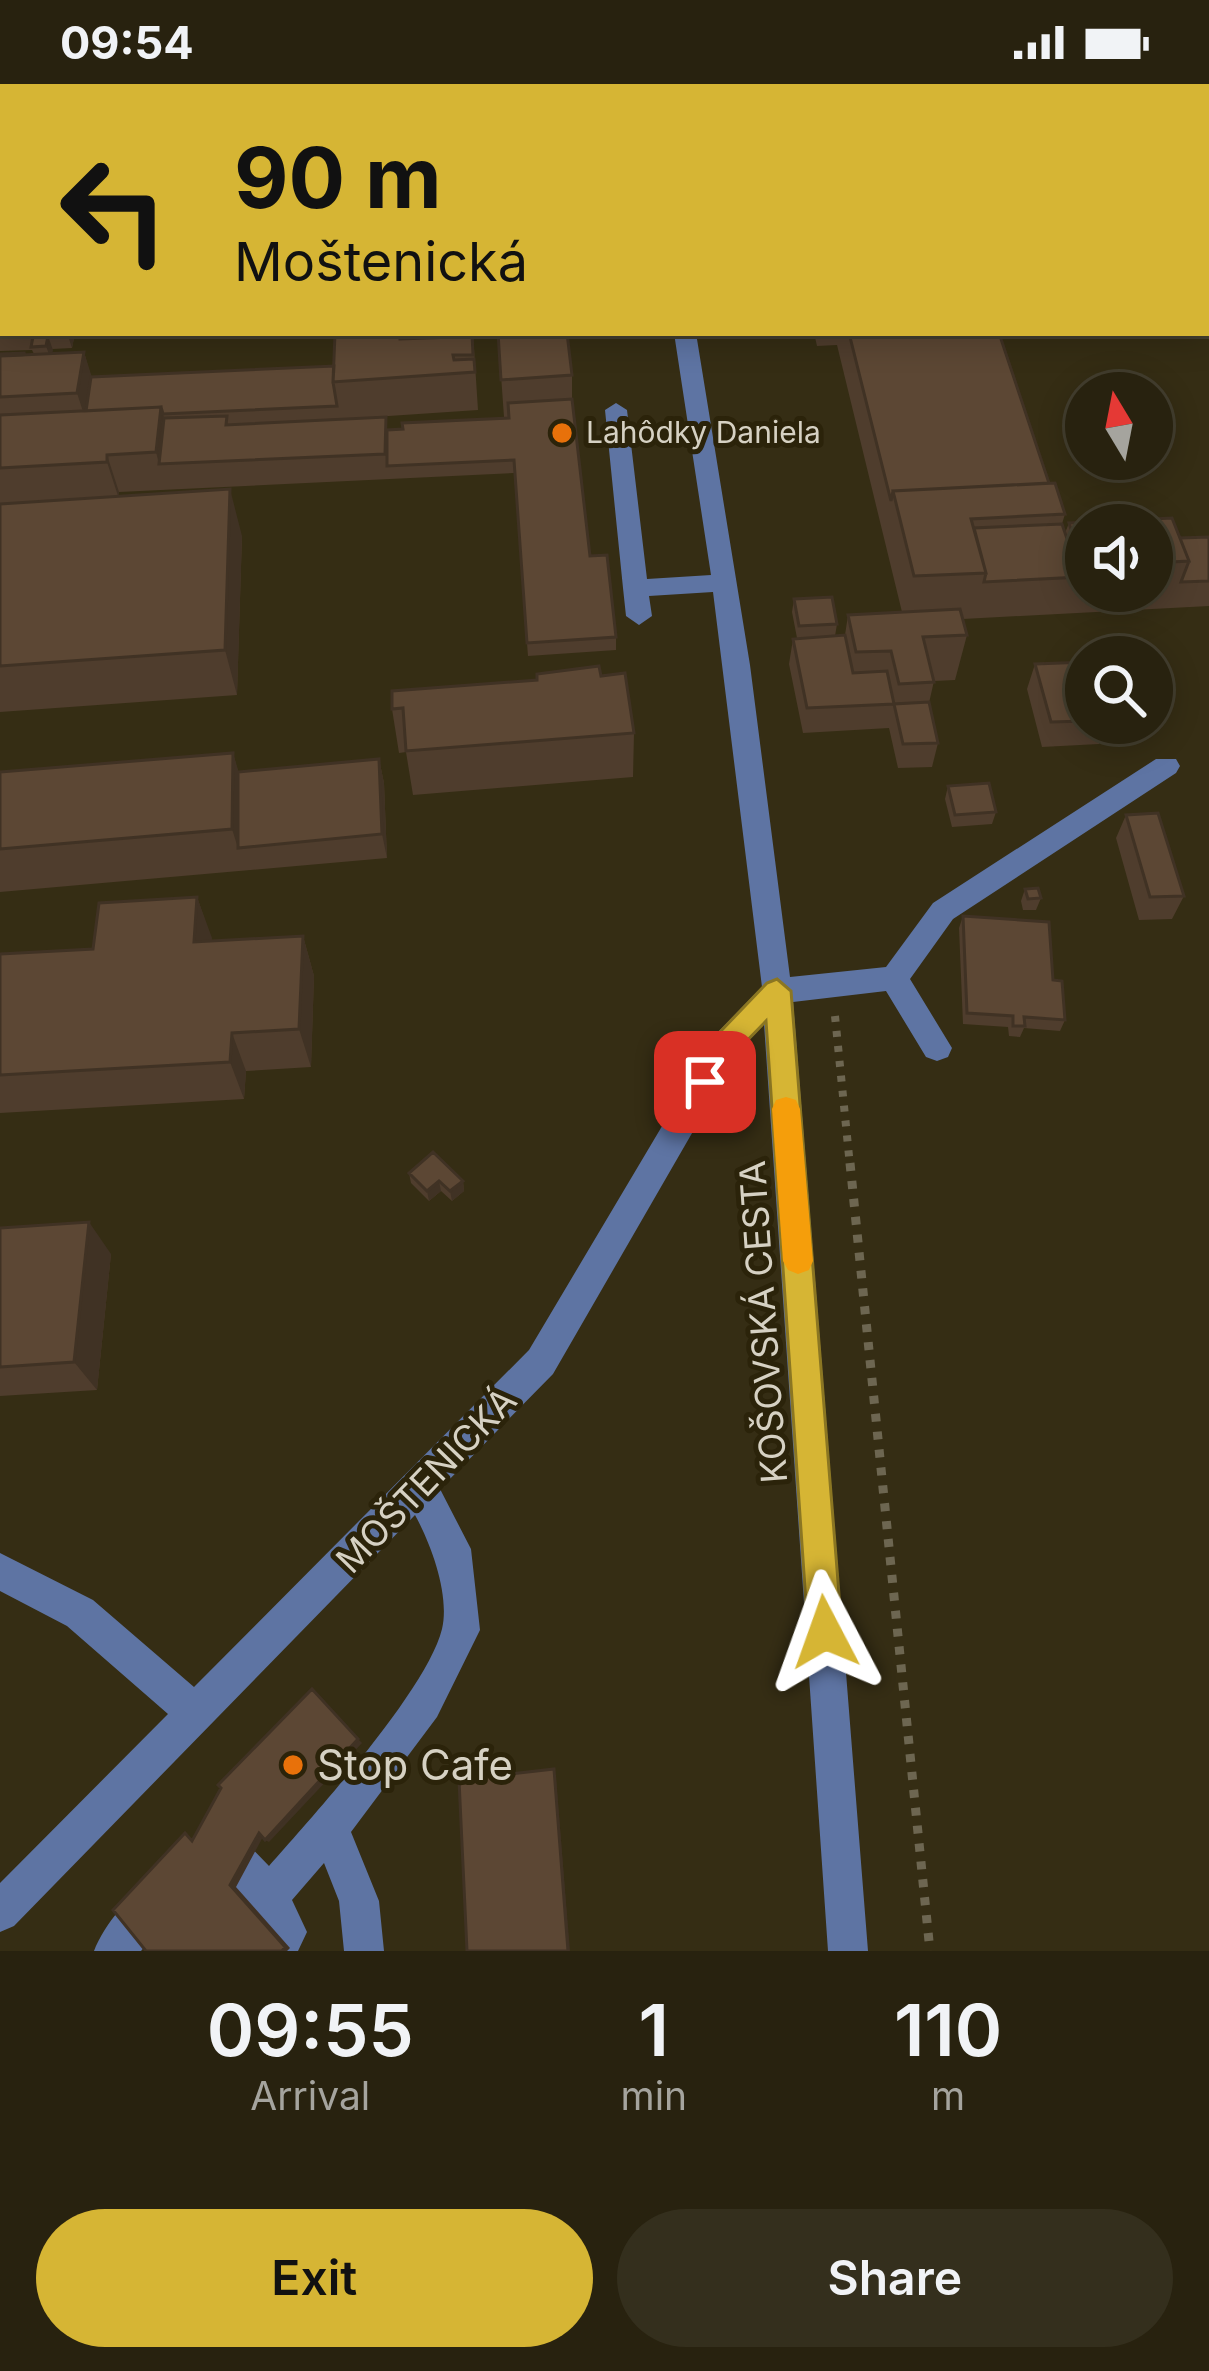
<!DOCTYPE html>
<meta charset="utf-8">
<style>
body{margin:0;font-family:Inter,sans-serif;background:#342f1d;color:#f1f3f6;height:100vh;display:flex;flex-direction:column;font-size:45px;white-space:nowrap}
*{box-sizing:border-box;margin:0}
p{font-size:39px;color:#a5a49e}
.icon{flex:none;width:66px;height:66px;fill:none;stroke:currentColor;stroke-width:2;stroke-linecap:round;stroke-linejoin:round}
.map{position:relative;height:1867px;overflow:hidden}
.details{display:flex;flex-direction:column;background:#28220f;flex:1}
.details>*{flex:none}
.guide{position:absolute;left:0px;top:0px;width:1209px;height:252px;box-shadow:0 6px 30px #0003,0 0 0 3px #443f2f;background:#d6b534;color:#111;overflow:hidden}
.needle{width:78px;rotate:350deg}
.controls{position:absolute;left:1065px;top:288px;display:grid;gap:24px}
.controls a{display:grid;place-items:center;width:108px;height:108px;border-radius:50%;background:#28220f;box-shadow:0 6px 30px #0003,0 0 0 3px #443f2f;font-size:60px}
.pin{position:absolute;display:grid;place-items:center;width:102px;height:102px;color:#fff;margin:-51px;border-radius:24px;box-shadow:0 6px 18px #0006}
.me{position:absolute;width:132px;margin:-66px;rotate:356deg;stroke-linejoin:round;filter:drop-shadow(0 0 9px #0008)}
.turn{display:flex;align-items:center;gap:42px;height:252px;padding:0 36px;font-size:54px}
.turn .icon{width:156px;height:156px;stroke-width:2.5}
.turn b{display:block;font-size:84px;line-height:102px}
.eta{display:flex;justify-content:space-evenly;align-items:center;height:204px;text-align:center}
.eta b{font-size:72px;font-weight:600;line-height:84px}
.primary-button{display:flex;gap:24px;margin-top:auto;padding:24px 36px}
.primary-button a{flex:1;height:138px;border-radius:72px;background:#d6b534;color:#111;font-size:48px;font-weight:600;line-height:138px;text-align:center}
.primary-button a+a{background:#342f1d;color:#f1f3f6}
.status{display:flex;justify-content:space-between;align-items:center;height:84px;padding:0 60px;background:#28220f;direction:ltr}
.status svg{height:33px;fill:currentColor}
.map>svg:first-child{display:block}
</style>
<div class="status"><b>09:54</b><svg viewBox="0 0 49 12"><path d="M0 12V9h3v3zM5 12V6h3v6zM10 12V3h3v9zM15 12V0h3v12zM26 1h20v11H26zM47 4h2v5h-2z"/></svg></div>
<div class="map">
<svg width="1209" height="1867" viewBox="0 0 1209 1867">
<rect width="100%" height="100%" fill="#352d14"/>
<g fill="none" stroke-linecap="round" stroke-linejoin="round">
<!-- path-far1 -->
<path stroke="#6d6651" stroke-width="8" stroke-dasharray="6 9" stroke-linecap="butt" d="M835,932L850,1082"/>
<!-- path -->
<path stroke="#6d6651" stroke-width="9" stroke-dasharray="8 10" stroke-linecap="butt" d="M850,1079L930,1867"/>
<!-- minor -->
<path fill="#5e74a3" fill-rule="evenodd" d="M302,0H656L657,1L299,3Z
M1136,0H1156L1157,3H1137Z
M674,249H696L750,581L790,893L886,883L933,819L1156,675H1176L1180,682L1176,689L953,835L910,895L952,964L948,973L937,977L926,973L886,907L793,918L868,1867H828L764,940L740,966L553,1290L440,1405L471,1465L480,1546L437,1633L351,1748L379,1817L384,1867H344L339,1817L324,1779L292,1816L307,1848L298,1867H251L253,1861L248,1867H201L207,1853L242,1812L205,1773L199,1759L205,1745L219,1739L233,1745L269,1782C313,1732 427,1606 442,1545C450,1511 431,1460 415,1431L14,1842L0,1848V1799L168,1630L67,1542L0,1507V1469L93,1516L194,1603L529,1266L718,948L762,903L713,508L649,512L652,532L639,541L626,532L623,504L605,326L616,319L627,326L647,495L711,491Z
M157,1797L171,1803L177,1817L171,1831L141,1867H94C104,1841 131,1807 157,1797Z"/>
</g>
<!-- wall -->
<path fill="#4f3d2d" fill-rule="evenodd" d="M0,0H400V3H3V56H0Z
M1160,0H1209V116L1206,110V3H1162Z
M0,87H3V249H75L72,264L52,265V270L84,268L91,293L334,282L425,254L432,253V249H473L478,326L344,335L387,346L509,334L504,333L498,249L572,291V316L590,472L616,553V566L528,572L514,389L119,408V412L242,452L237,611L0,628V270H34L32,266L0,267Z
M814,249H999L1049,399H1055L1065,430L1062,440L1065,449L1069,439L1172,434L1180,454L1209,453V522L963,535L967,551L955,596L934,597L929,619L938,659L932,683L898,684L889,644L803,649L789,580L793,555L797,554L792,528L794,515L832,513L837,540L835,552L845,551L848,531L902,528L837,261L817,262ZM1086,441H1152V479H1155H1152V507H1086Z
M1086,578V639H1107L1099,660L1042,663L1027,605L1035,580Z
M601,592L634,649L633,693L413,711L406,668L399,669L392,625Z
M233,669L238,688L379,675L384,699L387,774L0,808V688Z
M948,702L996,728L992,740L952,743L945,715Z
M1126,731L1184,812L1172,835L1139,836L1116,754Z
M1025,805L1041,814L1036,826H1023L1021,817Z
M197,813L212,857L303,852L314,892L311,983L246,987L244,1015L0,1029V870L93,865Z
M963,832L1053,896L1065,936L1060,947L1024,944L1020,953L1009,952L1008,943L963,940L959,844Z
M409,1089L463,1097L464,1107L452,1117L441,1107L429,1117L411,1099Z
M0,1144L111,1170L97,1306L0,1312Z"/>
<!-- shaded-wall -->
<path fill="#403224" d="M67,249H75L72,264Z
M48,252L53,266L51,276L46,262Z
M84,268L96,306L85,334L77,309Z
M161,323L172,361L159,380L156,368Z
M107,371L119,408V415L107,378Z
M230,405L242,452L237,611L225,566Z
M233,669L246,712L238,764L232,745Z
M379,675L384,699L387,774L382,750Z
M197,813L212,854L209,898L194,858Z
M303,852L314,892L311,983L299,945Z
M232,949L246,987L244,1015L230,978Z
M439,1097L441,1107L429,1117L427,1107Z
M463,1097L464,1107L452,1117L450,1107Z
M89,1138L111,1170L97,1306L74,1278Z
M358,1655L362,1659L269,1758L265,1756Z
M554,1685L556,1695L570,1867H568Z
M259,1749L264,1751L236,1803L290,1864L287,1867H282L230,1801Z"/>
<!-- building -->
<path fill="#5c4734" stroke="#403224" stroke-width="3" d="M0,0H127V3H3V18H0Z
M133,0H193L192,3H132Z
M193,0H395V3H192Z
M1181,0H1209V52L1206,51V3H1182Z
M0,87H3V120H0Z
M0,120H3V157L0,165Z
M0,198H3V240H0Z
M335,249H400V255L453,253V249H472L473,271H453L454,276L474,275L475,288L333,298Z
M401,249H424V254L401,255Z
M498,249H567L572,291L501,296Z
M849,249H999L1049,399L893,407L891,417Z
M48,252L46,262L31,263L33,253Z
M84,268L77,309L0,313V272Z
M24,269V271L0,272V270Z
M334,282L333,298L337,322L163,330L161,323L86,327L91,293Z
M572,315L590,472L607,471L616,553L527,559L514,376L387,382V346L403,345L402,339L509,334L508,319Z
M161,323L156,368L107,371V378L0,384V331Z
M227,332L226,341L386,333L385,370L159,380L164,334Z
M1055,399L1065,430L971,435L986,489L914,492L893,407Z
M230,405L225,566L0,582V420Z
M1172,434L1189,477L1152,479V441H1086V483H1083L1069,439Z
M1062,440L1080,493L984,498L986,489L974,444Z
M1209,453V497L1181,498L1189,477L1180,454Z
M832,513L837,540L799,542L794,515Z
M960,525L967,551L923,553L934,598L899,600L891,567L856,568L848,531Z
M845,551L853,589L887,587L894,620L807,624L793,555Z
M1086,578V637L1051,638L1035,580Z
M599,582L601,592L625,589L634,649L406,667L403,624L392,625V607L537,596V590Z
M929,618L938,659L903,660L894,620Z
M233,669L232,745L0,765V688Z
M379,675L382,750L238,764V688Z
M989,699L996,728L955,731L948,702Z
M1158,729L1184,812L1150,813L1126,731Z
M1038,804L1041,814L1028,815L1025,805Z
M197,813L194,858L303,852L299,945L232,949L230,978L0,991V870L93,865L99,819Z
M963,832L1049,838L1053,896L1062,897L1065,936L1024,933L1025,942H1013V932L967,929Z
M433,1068L463,1097L450,1107L439,1097L427,1107L409,1089Z
M89,1138L74,1278L0,1283V1144Z
M312,1605L358,1655L265,1756L259,1749L230,1801L285,1863L282,1867H146L113,1826L185,1749L192,1757L221,1704L218,1701Z
M554,1685L568,1867H467L459,1696Z"/>
<!-- route -->
<path fill="#d6b534" stroke="#8b7622" stroke-width="3" d="M777,895L791,907L842,1548L837,1560L825,1565L813,1560L808,1548L766,937L738,966L715,1006H695L691,998L719,949L767,899Z"/>
<!-- slow -->
<path fill="#f59e0b" d="M786,1013L796,1016L800,1025L813,1177L809,1186L798,1190L788,1186L783,1177L772,1025L776,1016Z"/>
<!-- markers -->
<g fill="#e8710a" stroke="#2b230a" stroke-width="4.5">
<circle cx="562" cy="349" r="12"/>
<circle cx="293" cy="1681" r="12"/>
</g>
<g text-anchor="middle" stroke-width="10" stroke-linejoin="round" paint-order="stroke">
<!-- far-poi labels -->
<g font-size="30" fill="#d6d1c3" stroke="#2b230a" text-anchor="start">
<text x="586" y="359">Lahôdky Daniela</text>
</g>
<!-- street labels -->
<g font-size="36" fill="#d6d1c3" stroke="#2b230a">
<text transform="translate(763 1238) rotate(-94)" y="13">KOŠOVSKÁ CESTA</text>
<text transform="translate(426 1396) rotate(-46)" y="13">MOŠTENICKÁ</text>
</g>
<!-- near-poi labels -->
<g font-size="42" fill="#d6d1c3" stroke="#2b230a" text-anchor="start">
<text x="317" y="1696">Stop Cafe</text>
</g>
</g>
</svg>
<div class="controls">
<a><svg class="needle" viewBox="-14 -14 28 28"><path d="M0-13l5 13h-10z" fill="#e53935"/><path d="M0 13l5-13h-10z" fill="#a5a49e"/></svg></a>
<a><svg class="icon" aria-label="sound" viewBox="0 0 24 24"><path d="M4 9h4l5-4v14l-5-4H4zM17 9q2 3 0 6"/></svg></a>
<a><svg class="icon" aria-label="search" viewBox="0 0 24 24"><circle cx="10" cy="10" r="6"/><path d="M15 15l6 6"/></svg></a>
</div>
<div class="pin" style="left:705px;top:998px;background:#d93025"><svg class="icon" aria-label="arrive" viewBox="0 0 24 24"><path d="M6 21V4h12l-3 4 3 4H6"/></svg></div>
<svg class="me" style="left:825px;top:1548px" viewBox="-20 -20 40 40"><path d="M0-17L14 15 0 8-14 15z" fill="#d6b534" stroke="#fff" stroke-width="4"/></svg>
<div class="guide">
<div class="turn"><svg class="icon" aria-label="left" viewBox="0 0 24 24"><path d="M17 20v-9H6M10 6l-5 5 5 5"/></svg><div><b>90 m</b>Moštenická</div></div>
</div>
</div>
<section class="details">
<div class="eta">
<div><b>09:55</b><p>Arrival</p></div>
<div><b>1</b><p>min</p></div>
<div><b>110</b><p>m</p></div>
</div>
<div class="primary-button"><a>Exit</a><a>Share</a></div>
</section>
